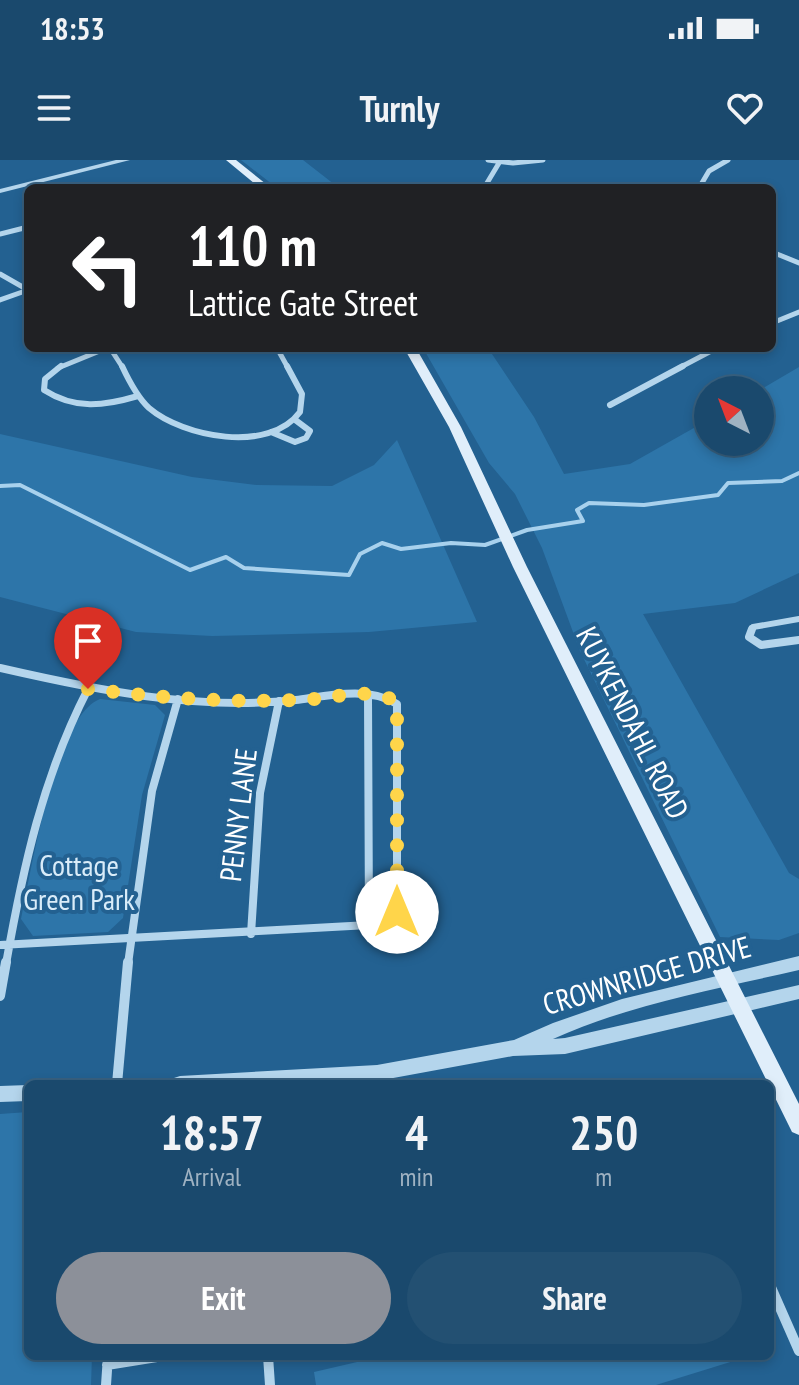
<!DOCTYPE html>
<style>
body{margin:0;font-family:"PT Sans Narrow",sans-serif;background:#235072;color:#f1f3f6;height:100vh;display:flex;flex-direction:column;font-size:30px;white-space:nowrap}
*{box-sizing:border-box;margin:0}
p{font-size:26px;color:#9fb2c2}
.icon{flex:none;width:44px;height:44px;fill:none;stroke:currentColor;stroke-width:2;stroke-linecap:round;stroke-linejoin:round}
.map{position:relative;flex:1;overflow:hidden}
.side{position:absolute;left:24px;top:920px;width:750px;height:280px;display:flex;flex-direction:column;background:#1a496d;border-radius:12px;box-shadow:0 4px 12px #0003,0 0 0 2px #386180}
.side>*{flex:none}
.hud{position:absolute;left:24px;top:24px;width:752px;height:168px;border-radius:12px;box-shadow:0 4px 12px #0003,0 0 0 2px #386180;background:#202124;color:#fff;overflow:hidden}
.needle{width:52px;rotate:318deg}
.fabs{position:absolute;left:694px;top:216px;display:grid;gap:16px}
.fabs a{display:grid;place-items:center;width:80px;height:80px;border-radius:50%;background:#1a496d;box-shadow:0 4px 12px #0003,0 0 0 2px #386180;font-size:40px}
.pin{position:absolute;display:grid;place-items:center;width:68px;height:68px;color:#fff;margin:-82px -34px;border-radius:50% 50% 50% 0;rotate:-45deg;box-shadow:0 0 8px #0007}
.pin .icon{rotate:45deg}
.me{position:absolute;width:88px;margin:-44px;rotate:0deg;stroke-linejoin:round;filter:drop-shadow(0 0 6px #0008)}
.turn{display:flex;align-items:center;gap:28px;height:168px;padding:0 32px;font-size:36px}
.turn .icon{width:104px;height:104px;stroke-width:2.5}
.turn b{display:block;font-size:56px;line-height:68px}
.eta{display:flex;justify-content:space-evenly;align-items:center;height:136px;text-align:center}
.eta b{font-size:48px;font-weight:600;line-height:56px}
.action{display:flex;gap:16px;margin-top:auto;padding:16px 32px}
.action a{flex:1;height:92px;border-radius:48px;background:#8c9099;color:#fff;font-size:32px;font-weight:600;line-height:92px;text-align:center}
.action a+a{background:#235072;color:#f1f3f6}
.status{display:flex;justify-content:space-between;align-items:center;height:56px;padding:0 40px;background:#1a496d;direction:ltr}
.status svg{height:22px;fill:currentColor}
header{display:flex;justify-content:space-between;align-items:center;height:104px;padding:0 32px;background:#1a496d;font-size:36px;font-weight:600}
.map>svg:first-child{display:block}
</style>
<div class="status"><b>18:53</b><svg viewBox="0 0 49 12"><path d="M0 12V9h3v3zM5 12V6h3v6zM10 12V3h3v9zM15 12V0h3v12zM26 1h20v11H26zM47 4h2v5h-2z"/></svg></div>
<header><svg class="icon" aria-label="menu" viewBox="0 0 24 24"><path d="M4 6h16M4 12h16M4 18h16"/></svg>Turnly<svg class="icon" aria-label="heart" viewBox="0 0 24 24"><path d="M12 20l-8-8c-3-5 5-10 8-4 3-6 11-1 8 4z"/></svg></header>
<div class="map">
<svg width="799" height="1225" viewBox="0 0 799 1225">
<rect width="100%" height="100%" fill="#236191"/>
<!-- green -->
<path fill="#2d75a9" d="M241,0H303L339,28H277Z
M423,188H488L534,257L564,314L630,304L708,260V282H760V230L799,207V413L735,443L643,454L789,713L799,719V773L779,780L720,777L580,491L542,388L515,334L489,303Z
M0,274L192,317L257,325L332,326L374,305L397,280L477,462L369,472L212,476L136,472L0,437Z
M100,539L155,545L165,555L142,635L123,758L108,772L33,776L21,759C31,712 55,556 100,539Z
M28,952V1196H92L91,1225H0V954Z"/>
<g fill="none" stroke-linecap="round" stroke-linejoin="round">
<!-- stream -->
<path stroke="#a8d1ed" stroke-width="4" d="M0,326L20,325L190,410L226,397L244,408L349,415L360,394L382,383L401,389L451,383L485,385L527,370L583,361L577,350L589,343L644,345L718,335L728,323L782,321L799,313"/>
</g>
<!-- building -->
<path fill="#337aad" d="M383,1196H740V1199L656,1225H316L314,1212Z"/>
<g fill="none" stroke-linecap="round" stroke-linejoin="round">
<!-- minor-far3 -->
<path stroke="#b4d5ec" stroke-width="5" d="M488,0L513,3L543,0
M415,27L424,28
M484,28L499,3
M699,28L709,11L728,0
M0,74L28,67
M772,92L799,103
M0,114L28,130
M0,140L28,130
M772,163L799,152
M110,188L123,208
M277,188L288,208
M58,208L107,188
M679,208L717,188"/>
<!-- minor-far2 -->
<path stroke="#b4d5ec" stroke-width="6" d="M61,206L45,219L44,230C75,250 104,246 138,236
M122,206C129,221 137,237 149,248C183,277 269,294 300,252L302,234L287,206
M610,245L683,206
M271,272L295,282L306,278L310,271L294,259
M751,471L753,467L799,459"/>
<!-- minor-far1 -->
<path stroke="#b4d5ec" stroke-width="8" d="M752,469L749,477L761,485L799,480
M0,508C96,530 197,551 296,540C327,536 369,526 397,544V752L390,759L369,765L0,785
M368,535L369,765
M251,774L260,633L279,541
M6,804C23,708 43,616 88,529
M128,804L152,631L178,539"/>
<!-- minor -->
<path stroke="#b4d5ec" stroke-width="10" d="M0,836L6,802
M117,924L128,802
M770,1125L799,1191
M268,1196L270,1225
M107,1205L163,1196
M106,1225L108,1196"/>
<!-- tertiary -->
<path fill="#b4d5ec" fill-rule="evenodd" d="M116,0H130L0,33V29Z
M799,796V810C717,829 630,844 553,879L565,878L799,825V839L565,894L513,896L377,921L325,924H171L174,918L180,916L377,905L514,880L553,863L622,839Z
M28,925V941L0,942V926Z"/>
<!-- secondary -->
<path fill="#e0eefa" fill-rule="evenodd" d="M226,0H236L271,28H260Z
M404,188H416L461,267L527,407L799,944V975L792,972L513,407L449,267Z"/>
</g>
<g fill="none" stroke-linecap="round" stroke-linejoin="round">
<!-- route -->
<path stroke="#ffd54a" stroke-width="14" stroke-dasharray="0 25.2" d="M88,529C164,538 238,544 314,539C336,537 381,526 397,544V752"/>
</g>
<g text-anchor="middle" stroke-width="8" stroke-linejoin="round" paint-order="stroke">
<!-- street labels -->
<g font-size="30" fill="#fff" stroke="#236191">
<text transform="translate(632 563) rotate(63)" y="10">KUYKENDAHL ROAD</text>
<text transform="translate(239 655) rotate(-83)" y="10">PENNY LANE</text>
<text transform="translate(647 816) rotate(-16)" y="10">CROWNRIDGE DRIVE</text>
</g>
<!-- park labels -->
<g font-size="30" fill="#d9ecf9" stroke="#236191">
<text x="79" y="716">Cottage<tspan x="79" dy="34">Green Park</tspan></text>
</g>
</g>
</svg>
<div class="fabs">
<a><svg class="needle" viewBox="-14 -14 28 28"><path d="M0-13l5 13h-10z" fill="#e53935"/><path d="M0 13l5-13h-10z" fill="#9fb2c2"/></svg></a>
</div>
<div class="pin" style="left:88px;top:529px;background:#d93025"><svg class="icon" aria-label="arrive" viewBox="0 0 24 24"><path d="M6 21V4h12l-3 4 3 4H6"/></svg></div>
<svg class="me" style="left:397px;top:752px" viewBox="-20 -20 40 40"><circle r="19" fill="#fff"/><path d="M0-13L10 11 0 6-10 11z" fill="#ffd54a"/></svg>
<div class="hud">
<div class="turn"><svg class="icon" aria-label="left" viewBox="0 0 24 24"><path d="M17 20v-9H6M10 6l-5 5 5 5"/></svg><div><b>110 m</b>Lattice Gate Street</div></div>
</div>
<section class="side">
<div class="eta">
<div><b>18:57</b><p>Arrival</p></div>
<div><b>4</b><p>min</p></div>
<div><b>250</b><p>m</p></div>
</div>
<div class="action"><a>Exit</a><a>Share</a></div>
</section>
</div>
